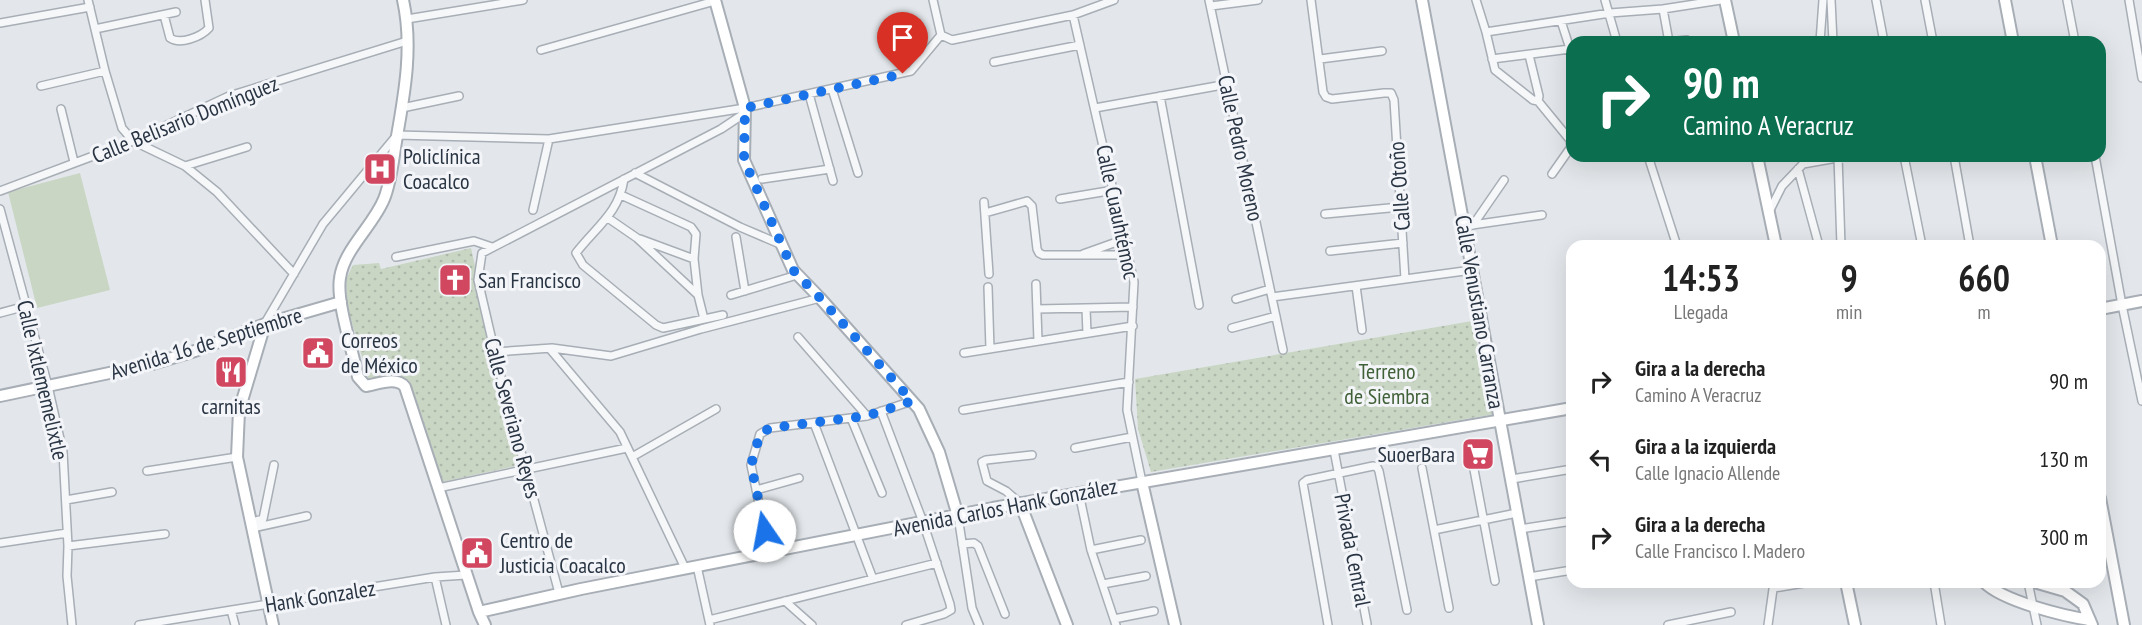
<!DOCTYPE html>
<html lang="es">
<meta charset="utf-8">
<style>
body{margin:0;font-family:"PT Sans Narrow",sans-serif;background:#f2f2f2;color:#222;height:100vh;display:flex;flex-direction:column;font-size:22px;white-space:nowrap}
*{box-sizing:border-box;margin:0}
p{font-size:20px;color:#767676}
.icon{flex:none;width:33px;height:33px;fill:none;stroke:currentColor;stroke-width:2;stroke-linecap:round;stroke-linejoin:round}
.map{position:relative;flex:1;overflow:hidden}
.panel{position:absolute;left:1566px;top:240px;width:540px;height:348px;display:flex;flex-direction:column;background:#fff;border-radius:18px;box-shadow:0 6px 24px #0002}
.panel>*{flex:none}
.top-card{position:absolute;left:1566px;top:36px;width:540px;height:126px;border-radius:18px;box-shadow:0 6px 24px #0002;background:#0b6e4f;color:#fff;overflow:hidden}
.pin{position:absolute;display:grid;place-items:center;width:51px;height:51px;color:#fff;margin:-62px -26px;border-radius:50% 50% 50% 0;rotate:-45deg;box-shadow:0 0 6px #0007}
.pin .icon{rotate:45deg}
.me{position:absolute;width:66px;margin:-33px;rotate:348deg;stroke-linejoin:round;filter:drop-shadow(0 0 4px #0008)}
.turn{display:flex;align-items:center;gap:21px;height:126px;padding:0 18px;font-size:27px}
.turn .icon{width:78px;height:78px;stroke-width:2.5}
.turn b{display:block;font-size:42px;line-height:51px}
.eta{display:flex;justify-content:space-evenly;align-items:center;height:102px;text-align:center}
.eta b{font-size:36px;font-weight:700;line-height:42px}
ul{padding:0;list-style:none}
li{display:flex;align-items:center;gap:18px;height:78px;padding:0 18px}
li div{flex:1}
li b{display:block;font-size:22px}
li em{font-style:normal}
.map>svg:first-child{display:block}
</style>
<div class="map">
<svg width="2142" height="625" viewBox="0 0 2142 625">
<defs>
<pattern id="grass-dots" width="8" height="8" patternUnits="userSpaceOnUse" patternTransform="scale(1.5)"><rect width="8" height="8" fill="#c9d6c4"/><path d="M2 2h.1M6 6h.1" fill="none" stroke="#adb8aa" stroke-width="1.8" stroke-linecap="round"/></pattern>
</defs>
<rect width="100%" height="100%" fill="#e3e7eb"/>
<!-- grass -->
<path fill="url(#grass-dots)" d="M471,248L520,465L442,482L407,382L393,378L369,381L347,306L346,279L353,265L379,263L381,269Z
M1472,321L1495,414L1151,472L1138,429L1135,379Z"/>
<!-- garden -->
<path fill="#c9d6c4" d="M80,173L110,290L37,308L8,192Z"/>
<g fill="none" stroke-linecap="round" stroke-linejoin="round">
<!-- street casing -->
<g stroke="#a8aeb6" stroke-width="10">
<path id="street" d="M88,0L105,71L122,128L133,141L185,166L217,192L294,274
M933,0L941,35
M1209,0L1283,350
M1311,0L1323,92L1326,97L1332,99L1384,93H1391L1394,100L1405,279
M1476,0L1486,32L1495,70L1533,100L1538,101
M1605,0L1617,42
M1831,0L1833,42
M1876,0L1884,42
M1925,0L1933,42
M2067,0L2075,42
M2129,0L2142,78
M1211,6L1258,0
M1663,9L1669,42
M164,15L170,38C180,45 201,37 209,28L205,0
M1073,15L1134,282L1127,410L1142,482
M407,19L523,0
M1561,21L1572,55
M0,23L90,7
M95,29L176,12
M1486,32L1610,13L1663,9L1721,0
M941,35L952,40L1073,15L1114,0
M1667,42L1687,40V42
M1820,42L1823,0
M541,50L715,1
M1529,55L1539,96L1538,101L1570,140L1571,147L1552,174
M1320,59L1382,51
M1492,59L1570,49
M994,62L1080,45
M41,86L105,71
M832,89L858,173
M809,94L833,181
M1160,96L1199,305
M402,108L459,96
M1095,108L1228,84
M61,109L74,162
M1648,156L1677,246
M1838,156L1841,246
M1904,156L1922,246
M1954,156L1970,246
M2095,156L2122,305L2142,401
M185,166L247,147
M1798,169L1819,246
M635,173L740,227L782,245
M624,179C619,213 596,227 576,253L583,265L656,325L663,328L723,315
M762,179L830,169
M0,191L133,141L229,96L407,41
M621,195L691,227L696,234L694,259L698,295
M1060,199L1114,190
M984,202L989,274
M0,209L48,386L63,452L68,546L67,576L72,625
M533,210L549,139
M1769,212L1782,186L1803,164L1848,156
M985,213L1027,201L1032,206L1037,249L1039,253L1043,255H1128
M1325,214L1400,207
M608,218L637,238L698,295L704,319
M1473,225L1504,180
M1465,226L1542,215
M736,237L745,291
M640,239L694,259
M1330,251L1403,243
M1083,254L1125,239
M396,257L474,241L492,247
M1036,284L1038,341
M1356,286L1362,330
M988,287L990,349
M731,295L797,275
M1272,297L1472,270
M1236,299L1270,289
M1037,309L1133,307
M1086,309L1087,333
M0,313L26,306
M265,323L323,224L397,135L549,139L745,108L911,71L941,35
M1232,328L1276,316
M798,337L867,416
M550,349L620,432L685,568
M495,352L552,348L611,356L701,329L820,298
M964,353L1133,326
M963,410L1129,382
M881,411L923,522L950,604L951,610L944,614L906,625
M851,418L882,493
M814,423L873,579
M1075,448L1132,437
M1334,450L1367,624
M632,457L716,409
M1472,459L1495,581
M1422,468L1449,608
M147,471L237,457
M1512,479L1572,469
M438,488L627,448
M756,490L799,478
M1079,493L1091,550L1116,625
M66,500L112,492
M1020,503L1006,491L987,481L982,462L986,460L1032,455
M958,516L972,608L979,625
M252,522L263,519L274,465
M253,528L307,516
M1520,529L1572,521
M1434,530L1517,513
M0,543L67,533
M962,544L974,543L978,546L1005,614
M68,546L165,534
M1091,550L1141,540
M769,552L751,465L760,434L770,428L867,416L912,401
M697,566L710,625
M435,577L446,625
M1529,577L1572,570
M1934,582L1941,625
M2028,582L2037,625
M1103,584L1146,576
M1774,588L1810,582
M559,593L498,366L478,280L482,253L721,129L745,113
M785,601L812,625
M231,610L235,625
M1114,619L1154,611
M709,620L937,563
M139,625L435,577L466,575
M1328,625L1303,483L1307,480L1373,466L1377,467L1379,471L1407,610
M1668,625L1731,612
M1768,625L1774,582"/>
</g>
<!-- secondary casing -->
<g stroke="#a8aeb6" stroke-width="14">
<path id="secondary" d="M403,0C413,45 405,91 397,136C393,157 392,179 384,199C373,226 344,249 340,278C336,302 353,351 358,377L366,386C378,384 397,376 405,387L479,612L581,589L993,508L1572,408
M715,0L745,108L744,160L793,270L820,298L919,409L939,452L958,516
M1422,0L1538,625
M1725,0L1734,42
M2005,0L2013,42
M1757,156L1776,246
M2035,156L2052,246
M2100,309L2142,301
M265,324L239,411L237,457L273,625
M0,396L152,364L195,351L265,324L341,302
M1142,482L1175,625
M2100,498L2124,625
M1020,503L1067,625
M1846,582L1855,625
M1984,582C2002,601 2064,616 2090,620
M2034,582L2065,591L2083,604L2092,625
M479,612L485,625"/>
</g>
<!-- street -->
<use href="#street" stroke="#f6f7f9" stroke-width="7"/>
<!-- secondary -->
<use href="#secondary" stroke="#fff" stroke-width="10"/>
</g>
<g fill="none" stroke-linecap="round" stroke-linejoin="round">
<!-- route -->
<path stroke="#1a73e8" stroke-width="10" stroke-dasharray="0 18" d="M765,531L751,465L760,434L770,428L867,416L912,401L820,298L793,270L744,160L745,108L903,74"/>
</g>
<!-- icons -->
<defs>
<g id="hospital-square" transform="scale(1.725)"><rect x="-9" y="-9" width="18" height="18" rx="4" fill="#d24760" stroke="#f3f5f9"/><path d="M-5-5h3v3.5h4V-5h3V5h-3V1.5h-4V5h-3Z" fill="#fff"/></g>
<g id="church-square" transform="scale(1.725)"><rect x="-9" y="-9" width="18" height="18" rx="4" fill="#d24760" stroke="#f3f5f9"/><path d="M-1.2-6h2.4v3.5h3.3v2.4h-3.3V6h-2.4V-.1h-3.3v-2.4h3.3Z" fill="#fff"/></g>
<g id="civic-square" transform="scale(1.725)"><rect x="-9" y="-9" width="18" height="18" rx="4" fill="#d24760" stroke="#f3f5f9"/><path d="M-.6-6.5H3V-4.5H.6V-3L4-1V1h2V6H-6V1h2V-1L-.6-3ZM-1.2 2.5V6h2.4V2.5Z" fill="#fff"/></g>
<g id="restaurant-square" transform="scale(1.725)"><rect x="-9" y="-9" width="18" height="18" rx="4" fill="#d24760" stroke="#f3f5f9"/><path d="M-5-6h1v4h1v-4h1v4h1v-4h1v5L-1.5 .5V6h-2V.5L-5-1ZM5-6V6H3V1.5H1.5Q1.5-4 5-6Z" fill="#fff"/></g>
<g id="supermarket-square" transform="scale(1.725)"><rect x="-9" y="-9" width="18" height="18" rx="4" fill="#d24760" stroke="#f3f5f9"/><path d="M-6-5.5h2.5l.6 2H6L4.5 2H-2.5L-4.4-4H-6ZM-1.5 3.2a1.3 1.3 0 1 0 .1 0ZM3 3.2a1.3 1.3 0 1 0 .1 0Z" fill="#fff"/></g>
</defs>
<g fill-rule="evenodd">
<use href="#hospital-square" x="380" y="169"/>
<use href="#church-square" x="455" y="280"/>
<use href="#civic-square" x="318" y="353"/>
<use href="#restaurant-square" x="231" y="372"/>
<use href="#supermarket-square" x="1478" y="454"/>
<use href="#civic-square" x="477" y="553"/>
</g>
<g text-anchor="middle" stroke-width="6" stroke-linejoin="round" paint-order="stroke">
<!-- street labels -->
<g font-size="22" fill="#2a3544" stroke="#f3f5f9">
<text transform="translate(185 119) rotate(-22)" y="8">Calle Belisario Domínguez</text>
<text transform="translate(1241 148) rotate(78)" y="8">Calle Pedro Moreno</text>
<text transform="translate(1399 186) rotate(-94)" y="8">Calle Otoño</text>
<text transform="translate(1118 212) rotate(78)" y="8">Calle Cuauhtémoc</text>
<text transform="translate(1480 312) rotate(80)" y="8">Calle Venustiano Carranza</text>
<text transform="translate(206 343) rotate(-17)" y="8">Avenida 16 de Septiembre</text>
<text transform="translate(43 380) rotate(77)" y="8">Calle Ixtlememelixtle</text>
<text transform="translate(513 418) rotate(75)" y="8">Calle Severiano Reyes</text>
<text transform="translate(1005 507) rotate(-11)" y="8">Avenida Carlos Hank González</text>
<text transform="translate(1353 550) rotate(79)" y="8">Privada Central</text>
<text transform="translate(320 596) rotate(-9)" y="8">Hank Gonzalez</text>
</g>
<!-- poi labels -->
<g font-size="22" fill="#2a3544" stroke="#f3f5f9" text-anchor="start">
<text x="403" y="164">Policlínica<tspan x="403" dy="25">Coacalco</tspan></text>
<text x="478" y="288">San Francisco</text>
<text x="341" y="348">Correos<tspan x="341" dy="25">de México</tspan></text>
<text x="231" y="414" text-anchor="middle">carnitas</text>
<text x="1455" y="462" text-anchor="end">SuoerBara</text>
<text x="500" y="548">Centro de<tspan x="500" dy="25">Justicia Coacalco</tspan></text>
</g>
<!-- park labels -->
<g font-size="22" fill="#406037" stroke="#f3f5f9">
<text x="1387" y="379">Terreno<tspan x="1387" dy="25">de Siembra</tspan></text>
</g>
</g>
</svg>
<div class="pin" style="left:903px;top:74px;background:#d93025"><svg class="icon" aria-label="arrive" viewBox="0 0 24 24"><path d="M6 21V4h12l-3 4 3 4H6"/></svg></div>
<svg class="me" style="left:765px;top:531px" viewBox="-20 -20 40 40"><circle r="19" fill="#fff"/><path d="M0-13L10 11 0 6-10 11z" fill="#1a73e8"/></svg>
<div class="top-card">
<div class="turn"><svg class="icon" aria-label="right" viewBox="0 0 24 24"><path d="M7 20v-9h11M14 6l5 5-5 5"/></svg><div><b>90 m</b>Camino A Veracruz</div></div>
</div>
<section class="panel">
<div class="eta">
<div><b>14:53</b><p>Llegada</p></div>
<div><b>9</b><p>min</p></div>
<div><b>660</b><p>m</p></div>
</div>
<ul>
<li><svg class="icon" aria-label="right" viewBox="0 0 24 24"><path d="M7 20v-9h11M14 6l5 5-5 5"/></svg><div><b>Gira a la derecha</b><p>Camino A Veracruz</p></div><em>90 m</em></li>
<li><svg class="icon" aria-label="left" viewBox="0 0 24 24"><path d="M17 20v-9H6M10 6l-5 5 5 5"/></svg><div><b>Gira a la izquierda</b><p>Calle Ignacio Allende</p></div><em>130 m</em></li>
<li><svg class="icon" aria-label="right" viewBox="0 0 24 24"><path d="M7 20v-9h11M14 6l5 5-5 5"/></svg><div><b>Gira a la derecha</b><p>Calle Francisco I. Madero</p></div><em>300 m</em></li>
</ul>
</section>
</div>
